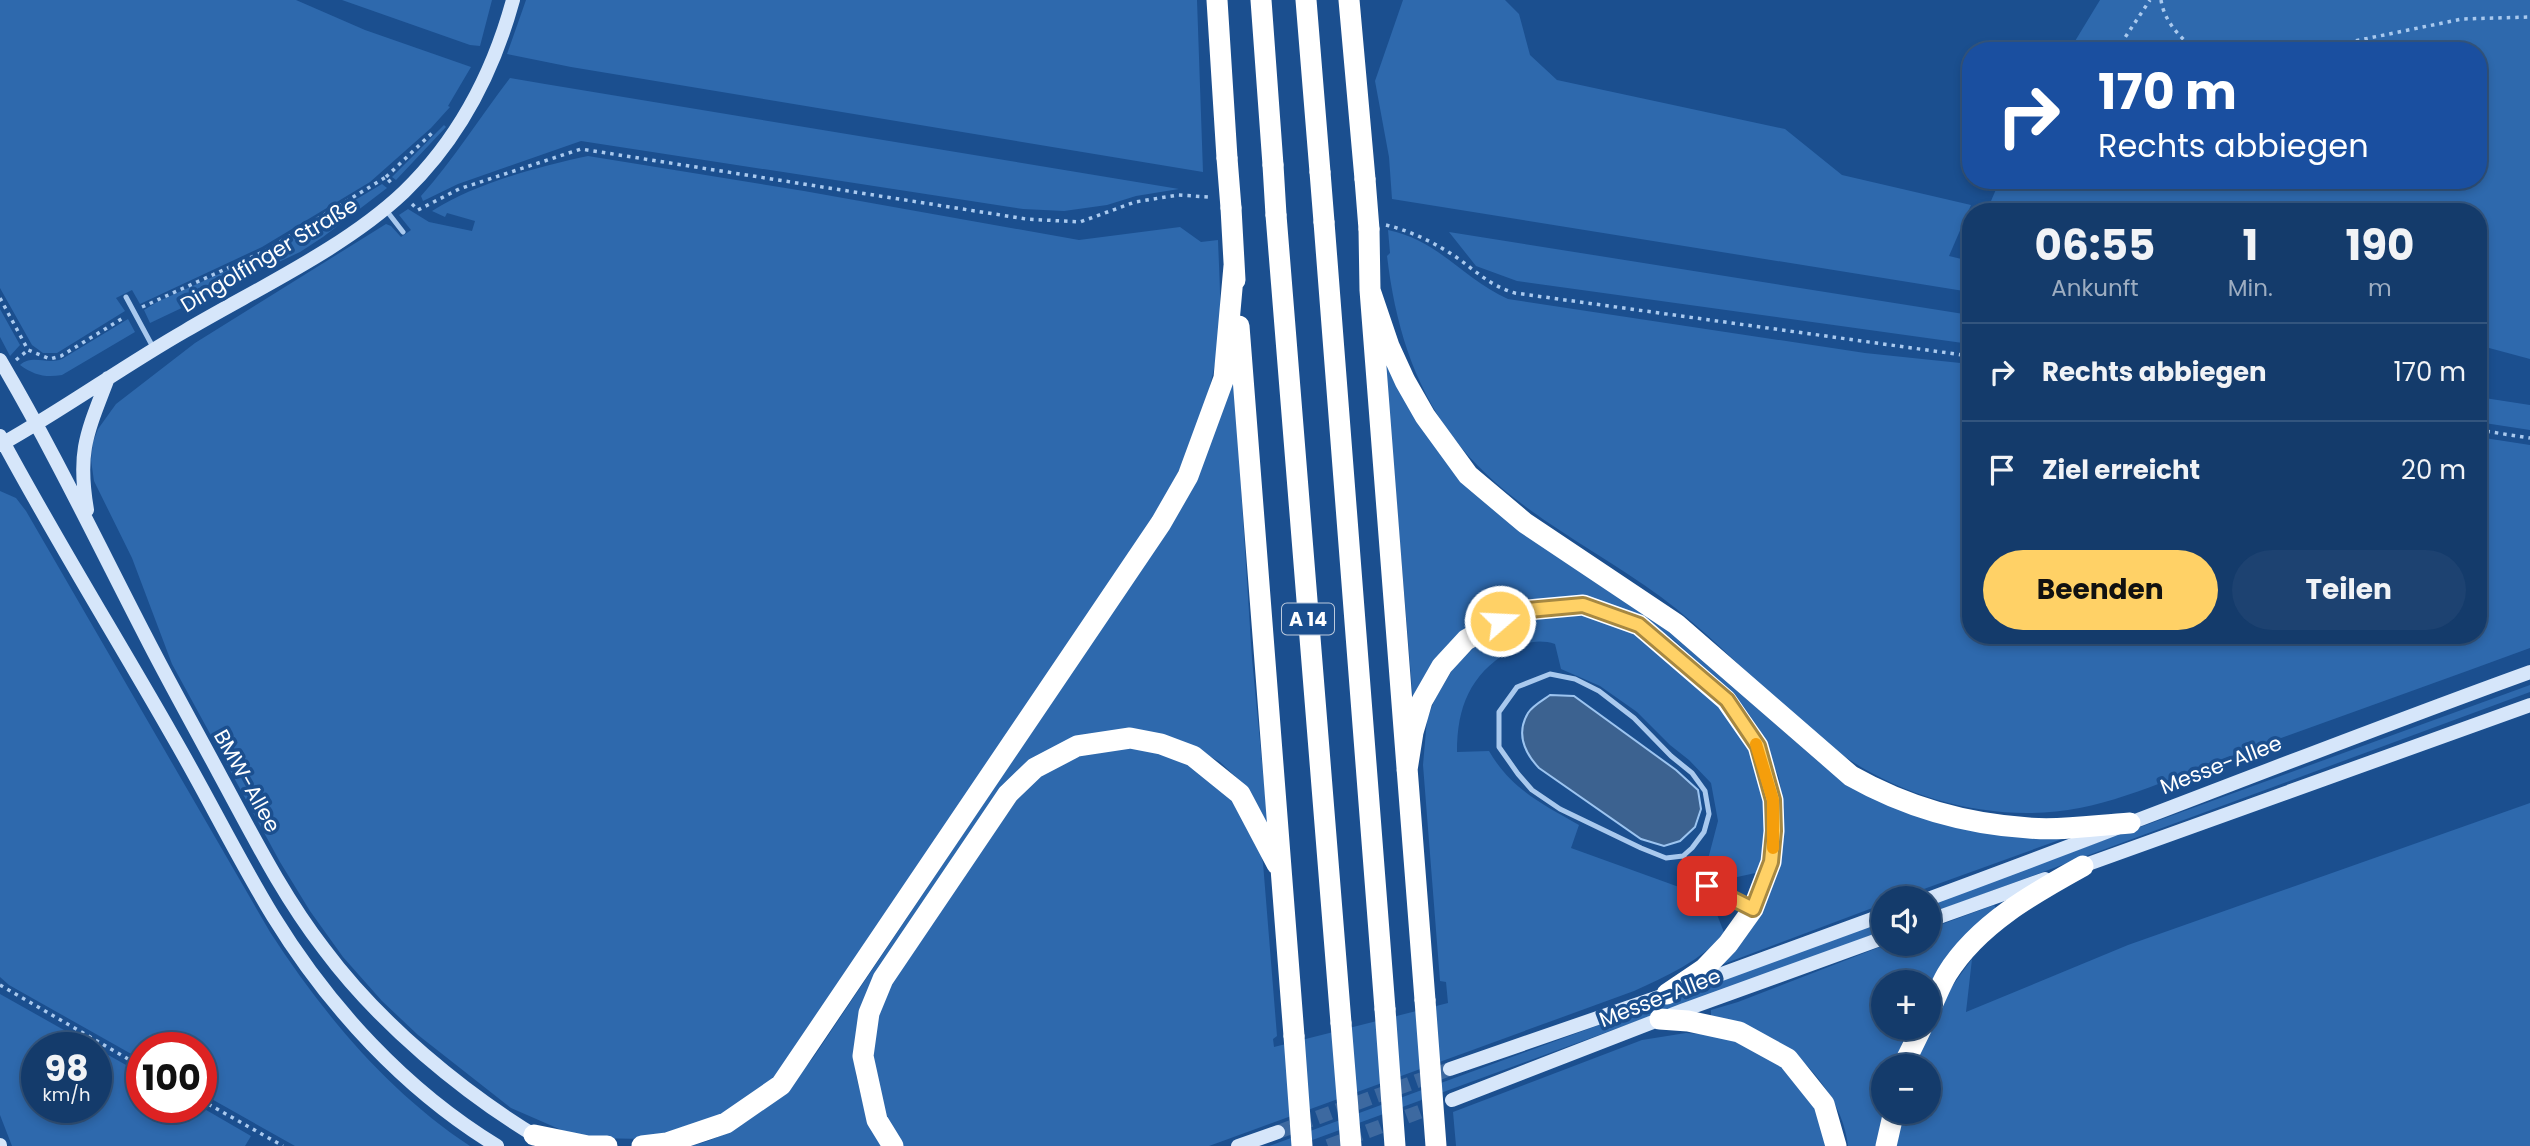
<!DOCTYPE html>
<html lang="de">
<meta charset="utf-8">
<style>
body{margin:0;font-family:Poppins,sans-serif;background:#1d4271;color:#f1f3f6;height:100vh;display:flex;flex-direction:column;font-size:26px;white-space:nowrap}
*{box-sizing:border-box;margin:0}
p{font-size:23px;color:#9dadc1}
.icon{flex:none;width:38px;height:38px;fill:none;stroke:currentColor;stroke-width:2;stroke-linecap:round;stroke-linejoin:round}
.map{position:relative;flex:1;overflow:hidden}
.panel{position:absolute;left:1962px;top:203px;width:525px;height:441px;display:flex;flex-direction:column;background:#143b6b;border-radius:28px;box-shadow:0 4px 10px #0003,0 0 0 2px #33557e}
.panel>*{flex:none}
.banner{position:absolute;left:1962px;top:42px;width:525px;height:147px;border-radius:28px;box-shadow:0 4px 10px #0003,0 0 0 2px #33557e;background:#1a4fa0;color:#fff;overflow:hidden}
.tools{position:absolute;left:1871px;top:886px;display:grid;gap:14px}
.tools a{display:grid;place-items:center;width:70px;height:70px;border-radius:50%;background:#143b6b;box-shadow:0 4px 10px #0003,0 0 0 2px #33557e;font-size:35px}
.speed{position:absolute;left:21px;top:1032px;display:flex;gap:14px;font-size:35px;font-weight:700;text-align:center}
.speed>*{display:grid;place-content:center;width:91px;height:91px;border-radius:50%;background:#143b6b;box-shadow:0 4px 10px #0003,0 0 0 2px #33557e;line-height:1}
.speed small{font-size:18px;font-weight:400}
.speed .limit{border:10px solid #d22;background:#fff;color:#111}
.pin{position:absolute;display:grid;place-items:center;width:60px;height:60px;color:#fff;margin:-30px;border-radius:14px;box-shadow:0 4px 10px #0006}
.me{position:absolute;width:77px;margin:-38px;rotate:71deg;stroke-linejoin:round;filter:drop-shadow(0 0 5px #0008)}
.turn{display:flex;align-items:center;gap:24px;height:147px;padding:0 21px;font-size:32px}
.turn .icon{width:91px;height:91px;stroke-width:2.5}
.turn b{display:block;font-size:49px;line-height:60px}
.eta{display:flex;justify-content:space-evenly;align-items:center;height:119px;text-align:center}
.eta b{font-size:42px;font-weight:700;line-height:49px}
.action{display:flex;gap:14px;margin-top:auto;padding:14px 21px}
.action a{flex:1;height:80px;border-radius:42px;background:#ffd166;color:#111;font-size:28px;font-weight:700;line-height:80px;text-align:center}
.action a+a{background:#1d4271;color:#f1f3f6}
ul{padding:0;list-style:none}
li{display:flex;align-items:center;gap:21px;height:98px;padding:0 21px;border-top:2px solid #33557e}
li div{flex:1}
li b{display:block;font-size:26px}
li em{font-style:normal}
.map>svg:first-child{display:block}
</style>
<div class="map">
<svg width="2530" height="1146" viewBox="0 0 2530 1146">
<rect width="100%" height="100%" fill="#1b4f8f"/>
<!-- green -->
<path fill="#2e69ad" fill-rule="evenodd" d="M0,0H296L365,30L471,67L448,106L450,107L431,128L370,182L262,247L140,304L132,290L116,298L125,311L57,353H43L32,345L0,288Z
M342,0H492L480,46L470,45Z
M526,0H1197L1203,172L571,67L507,54Z
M1403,0H1505L1519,14L1530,55L1557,80L1785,129L1842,175L1971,205L1949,256L1970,261V292L1392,199L1389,157L1375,81Z
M2100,0H2530V359L2478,345V212H1989L1988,208L2000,180H2478V51H2069Z
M510,78L545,84L1179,189L1136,196L1107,205L1064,211L1023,209L581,141L458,184L423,201L421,196C454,159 480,117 510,78Z
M444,125L446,127L396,180L392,177Z
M588,156L804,191L1079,240L1180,227L1201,242L1218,240C1219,269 1221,298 1220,327C1215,390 1191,451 1161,506L776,1079L738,1109L646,1139L591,1138L566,1132L511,1108L418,1035L382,1001L343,957L310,911L280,862L172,664L132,558L94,481L91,460L93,442L98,429L116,404L195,343L386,224L391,226L401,237L411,230L399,215L408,209L429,222L472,231L475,221L447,213L445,217L432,211C476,183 537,167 588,156Z
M382,184L387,188L323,237L300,252L150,323L144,310L157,302L266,253Z
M1388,230C1440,241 1463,279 1508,299L1865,353L1970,364V635H2478V437L2530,445V648C2429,685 2328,721 2226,758C2162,781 2098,814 2027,813C1952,813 1873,784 1816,735C1763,691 1717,639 1661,597C1589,544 1507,509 1452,436C1412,382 1395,322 1387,256L1390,253Z
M1449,232L1970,315V344L1517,281L1476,266Z
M0,309L20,345L10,356L0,337Z
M128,319L135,332L62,375C45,378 34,375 20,365C33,354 46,365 62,359Z
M1385,363L1428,436L1644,610L1820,763L1856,787L2063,834L2062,839L1899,898H1883V904L1721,965L1784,808L1779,778L1759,729L1744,707L1730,692L1675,641L1649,622L1517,605L1413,700Z
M1234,378L1252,659L1268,824L1238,779L1220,762L1180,740L1049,750L876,974L855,1056L856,1075L864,1108L883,1146H691C742,1134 780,1097 813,1058L1136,576Z
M2478,397L2530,405V430L2478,422Z
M0,491L16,498L26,511L270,932C323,1014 388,1092 470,1146H295L201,1093V1048H142V1060L9,985L0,977Z
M1580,614L1623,625L1718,701L1748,744L1766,800L1760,872L1719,881L1706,867L1718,821L1711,783L1689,760L1670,745L1637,712L1600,686L1561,669L1555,644C1539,639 1524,642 1509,651C1470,675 1457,707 1457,752L1489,751C1511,789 1542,804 1579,825L1571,848L1679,887L1694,878L1709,894L1725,935C1698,961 1668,976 1634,991L1209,1146H903L883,1113L871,1056L876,1014L893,977L1027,785L1074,756L1126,746L1179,758L1230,797L1258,843L1263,863L1277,1036L1273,1039L1274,1047L1448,1003L1446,982L1440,981L1423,765L1427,719L1435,699L1454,667L1481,641L1527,618Z
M2530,685V692L1929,914V904Z
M2530,803V1146H1896L1903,1111H1928V1066H1914C1928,1024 1945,994 1972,959L1966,1012L2128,945Z
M1994,905L1997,910L1929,989L1928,982H1883V1027H1908L1894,1066H1883L1884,1111L1877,1146H1848C1844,1105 1812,1063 1777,1041C1758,1029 1733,1024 1711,1018V1010L1738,1002L1890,943H1928L1929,929Z
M1883,921V931L1296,1146H1269Z
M0,994L142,1074V1108L201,1107L251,1136L245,1146H12L0,1115ZM37,1048H96V1108H37Z
M1686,1033L1716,1035L1741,1041L1783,1066L1812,1099L1831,1146H1456L1453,1112L1642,1040Z"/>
<!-- water -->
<path fill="#3c6290" stroke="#9cc4f0" stroke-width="2" d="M1550,695L1574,696L1676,770L1698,790L1701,809L1695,827L1680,841L1664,846L1641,839L1539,768C1524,752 1516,733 1528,713C1532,706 1543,700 1550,695Z"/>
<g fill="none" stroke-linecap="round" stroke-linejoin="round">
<!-- secondary-tunnel -->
<path stroke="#3d69a0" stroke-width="14" stroke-dasharray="14 7" stroke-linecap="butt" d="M1278,1132L1450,1069
M1328,1146L1438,1105"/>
<!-- path -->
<path stroke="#a9c9ee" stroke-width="3.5" stroke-dasharray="3.5 5" stroke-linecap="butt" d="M2161,0C2164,21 2180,38 2197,51
M2116,51L2150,0
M2306,51L2462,19L2530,17
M386,177L432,133
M412,204L418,210L459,189L581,149L1026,219L1080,222L1135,202L1178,195L1209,197
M1386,225C1411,231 1435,243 1456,257C1476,271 1490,286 1515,293L1970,356
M0,298L28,350L50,359L61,356L123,318
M142,307L265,251L386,177L392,184
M16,360L28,350
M2478,430L2530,438
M0,985L142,1067
M201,1100L283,1146"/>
<!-- lane -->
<path stroke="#a9c9ee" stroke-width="5" d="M386,210L403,232
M126,297L154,349
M1683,856L1692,848L1704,832L1709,814L1705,791L1692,773L1671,756L1634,718L1599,691L1575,679L1550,674L1517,687L1499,712V747L1518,774L1532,790L1560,809L1641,848L1666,858L1683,856L1707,885L1747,906"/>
<!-- secondary -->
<path stroke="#d6e6fa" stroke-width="14" d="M0,360C53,450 98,544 146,637C170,684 196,730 221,777C253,836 283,896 324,949C379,1023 463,1093 542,1140
M0,436C54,537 115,635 172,735C207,795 237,857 273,916C329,1007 405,1090 497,1146
M0,445C63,410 122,367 185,331C256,289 345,248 404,192C459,139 493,73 513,0
M87,510C77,451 87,433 108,378
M2077,868L2530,705
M1928,899C2130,825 2328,745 2530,672
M1928,921L2045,879
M1450,1069L1667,994L1883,915
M1452,1100L1684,1010L1883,938
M0,1145V1146
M1238,1146L1278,1132"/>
<!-- highway -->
<path stroke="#fff" stroke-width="21" d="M1217,0L1227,158
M1261,0L1273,165
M1306,0L1320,172
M1349,0L1365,179
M1231,208L1235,280
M1276,215L1341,1023
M1324,222L1385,1009
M1369,229L1370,290L1425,1000
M1370,290L1389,346L1405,381L1425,416L1468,475L1525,523L1676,624L1851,776C1906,807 1965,824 2029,828C2062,831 2097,825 2130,823
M1239,326L1294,1036
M1407,770L1413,732L1422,701L1442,666L1466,640L1517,611L1583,605L1639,625L1726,700L1758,746L1773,800L1774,831L1771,862L1753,909L1728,944L1704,969L1667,994
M1928,1013C1935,1000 1940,986 1947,974C1978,924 2034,893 2083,866
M1660,1019L1688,1021L1739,1032L1788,1059L1824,1104L1836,1146
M1903,1066L1922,1027
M534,1135L588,1146H607
M642,1146L667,1143L726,1123L781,1085L1161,523L1188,476L1224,378L1234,266
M893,1146L877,1120L863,1056L869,1013L883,979L1008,794L1035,768L1077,746L1130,738L1161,744L1193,756L1240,794L1277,864
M1886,1146L1894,1111"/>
<!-- highway-bridge -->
<path stroke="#fff" stroke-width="21" d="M1227,158L1231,208
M1273,165L1276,215
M1320,172L1324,222
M1365,179L1369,229
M1425,1000L1436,1146
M1385,1009L1395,1146
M1341,1023L1351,1146
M1294,1036L1302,1146"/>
</g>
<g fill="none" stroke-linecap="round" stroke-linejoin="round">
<!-- route casing -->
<g stroke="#a68842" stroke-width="18">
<path id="route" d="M1500,621L1517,611L1583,605L1639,625L1727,700L1758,746L1773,800L1774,831L1771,862L1753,909L1707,886"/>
</g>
<!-- route -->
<use href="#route" stroke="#ffd166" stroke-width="12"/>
<!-- slow -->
<path stroke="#f59e0b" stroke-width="12" d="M1756,744L1773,800V848"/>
</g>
<g text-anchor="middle" stroke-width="7" stroke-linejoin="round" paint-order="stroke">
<!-- shield labels -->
<rect fill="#1b4f8f" stroke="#bbcadd" stroke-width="2" x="1282" y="603.5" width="52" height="31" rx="5"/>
<g font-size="19" font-weight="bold" fill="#fff">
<text x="1308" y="626">A 14</text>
</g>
<!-- street labels -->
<g font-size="21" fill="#fff" stroke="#1b4f8f">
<text transform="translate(269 255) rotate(-31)" y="7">Dingolfinger Straße</text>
<text transform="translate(2221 765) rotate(-21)" y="7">Messe-Allee</text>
<text transform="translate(247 781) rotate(61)" y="7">BMW-Allee</text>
<text transform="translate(1660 998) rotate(-21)" y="7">Messe-Allee</text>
</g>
</g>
</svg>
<div class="tools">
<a><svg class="icon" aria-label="sound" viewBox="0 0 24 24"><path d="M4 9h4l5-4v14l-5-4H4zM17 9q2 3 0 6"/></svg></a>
<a>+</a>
<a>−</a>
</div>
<div class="speed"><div>98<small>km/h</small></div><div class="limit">100</div></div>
<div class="pin" style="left:1707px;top:886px;background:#d93025"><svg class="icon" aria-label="arrive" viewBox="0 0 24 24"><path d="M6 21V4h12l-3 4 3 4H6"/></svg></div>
<svg class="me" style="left:1500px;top:621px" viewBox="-20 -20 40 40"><circle r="17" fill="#ffd166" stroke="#fff" stroke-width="3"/><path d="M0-11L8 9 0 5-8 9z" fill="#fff"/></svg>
<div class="banner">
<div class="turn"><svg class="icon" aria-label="right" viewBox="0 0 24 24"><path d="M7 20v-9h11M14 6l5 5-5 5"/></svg><div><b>170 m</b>Rechts abbiegen</div></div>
</div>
<section class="panel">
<div class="eta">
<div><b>06:55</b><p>Ankunft</p></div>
<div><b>1</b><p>Min.</p></div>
<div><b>190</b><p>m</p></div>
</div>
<ul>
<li><svg class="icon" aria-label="right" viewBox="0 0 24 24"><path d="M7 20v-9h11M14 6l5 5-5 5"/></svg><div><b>Rechts abbiegen</b></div><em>170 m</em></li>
<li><svg class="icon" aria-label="arrive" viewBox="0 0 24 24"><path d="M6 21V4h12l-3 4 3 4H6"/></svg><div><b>Ziel erreicht</b></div><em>20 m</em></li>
</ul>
<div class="action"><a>Beenden</a><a>Teilen</a></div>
</section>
</div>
